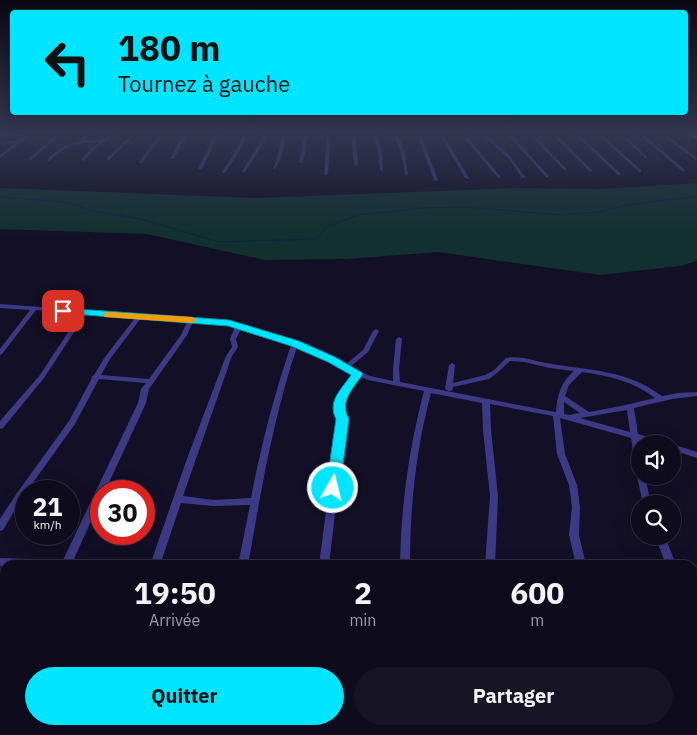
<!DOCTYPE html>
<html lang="fr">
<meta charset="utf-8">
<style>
body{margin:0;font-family:"IBM Plex Sans",sans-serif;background:#171425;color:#f1f3f6;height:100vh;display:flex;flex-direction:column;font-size:19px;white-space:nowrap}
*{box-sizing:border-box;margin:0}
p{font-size:16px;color:#9b9ba3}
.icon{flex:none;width:28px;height:28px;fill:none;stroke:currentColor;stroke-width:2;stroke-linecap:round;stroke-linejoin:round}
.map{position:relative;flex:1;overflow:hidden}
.side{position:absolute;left:0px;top:560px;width:698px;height:175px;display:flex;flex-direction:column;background:#0e0b1c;border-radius:15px 15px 0 0;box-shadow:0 5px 20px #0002,0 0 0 1px #2e2b3b}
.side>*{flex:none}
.hud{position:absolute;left:10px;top:10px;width:678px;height:105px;border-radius:5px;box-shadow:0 5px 20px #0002,0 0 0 1px #2e2b3b;background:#00e5ff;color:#111;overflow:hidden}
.tools{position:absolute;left:631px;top:435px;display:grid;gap:10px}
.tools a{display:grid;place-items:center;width:50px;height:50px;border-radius:50%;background:#0e0b1c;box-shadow:0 5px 20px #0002,0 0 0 1px #2e2b3b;font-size:25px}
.speed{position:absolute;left:15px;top:480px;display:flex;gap:10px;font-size:25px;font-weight:700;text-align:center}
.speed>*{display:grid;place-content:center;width:65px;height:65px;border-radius:50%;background:#0e0b1c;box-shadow:0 5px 20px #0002,0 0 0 1px #2e2b3b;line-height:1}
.speed small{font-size:12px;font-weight:400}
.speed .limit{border:8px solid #d22;background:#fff;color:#111}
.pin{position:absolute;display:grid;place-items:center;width:42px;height:42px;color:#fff;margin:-21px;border-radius:10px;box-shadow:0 2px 8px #0006}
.me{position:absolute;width:55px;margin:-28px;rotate:8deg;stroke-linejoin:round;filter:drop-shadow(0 0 4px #0008)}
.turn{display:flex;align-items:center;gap:18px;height:105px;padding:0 25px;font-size:22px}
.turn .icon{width:65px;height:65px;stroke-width:2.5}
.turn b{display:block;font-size:35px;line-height:42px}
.eta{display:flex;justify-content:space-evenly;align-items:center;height:85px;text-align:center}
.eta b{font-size:30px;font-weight:800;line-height:35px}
.cta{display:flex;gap:10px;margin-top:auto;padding:10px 25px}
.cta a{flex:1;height:58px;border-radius:30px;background:#00e5ff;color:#111;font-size:20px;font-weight:800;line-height:58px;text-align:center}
.cta a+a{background:#171425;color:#f1f3f6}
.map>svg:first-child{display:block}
</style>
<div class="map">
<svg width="697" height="735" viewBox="0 0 697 735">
<rect width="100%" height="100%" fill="#130f26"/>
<!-- green -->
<path fill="#12302f" d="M697,183V261L680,266L601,275L438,252L347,259L265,260L147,234L0,229V188L256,198L515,188L601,189Z"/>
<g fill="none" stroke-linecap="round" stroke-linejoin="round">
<!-- stream -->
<path stroke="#0c2248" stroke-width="1" d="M0,197L64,202L95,211L141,219L219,242L316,239L326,227L358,215L422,208L465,207L562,215L598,212L628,205L697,196"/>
<!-- street -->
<path fill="#3d3a85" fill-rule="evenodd" d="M29,132H34L0,158V155L15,143L0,144V142L18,141L25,136H0V134H27Z
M60,132H64L31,160H29V158Z
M88,132H92L83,141L103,139L112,132H117L108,139V141C98,144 91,153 84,161L81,160L90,149L100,142C78,143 66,144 50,161H48V159C57,149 67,143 81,141V139Z
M134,132H138L109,160H107V158Z
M161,132H165L142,163H140V161Z
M185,132H189L174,158L171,159L170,158Z
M214,132H218L217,138L202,169L199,170L198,169L213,138Z
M243,132H247L242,147L225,173H223L222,172L238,147Z
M264,132H268L263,144L245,172H243L242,171L259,144Z
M283,132H287L281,158L275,169H273L277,158Z
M305,132H309L303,162L301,163L299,162Z
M327,132H331L328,174L326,175L324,174Z
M351,132H355L358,165L356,166L354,165Z
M372,132H376L382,150L383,171L380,170L378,150Z
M393,132H397L405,153L408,175L405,174L401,153Z
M416,132H420L438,180L437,181L434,180Z
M438,132H442L469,178L468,179L465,178Z
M459,132H463L500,176V178H498Z
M480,132H484L510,156L525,177L524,178H522L508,158Z
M505,132H509L548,175V177H546Z
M527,132H531L566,168V170H564Z
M550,132H554L592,170V172H590Z
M572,132H576L620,173V175H618Z
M595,132H599L641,170V172H639Z
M617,132H621L647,156V158H645Z
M636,132H640L684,169V171H682Z
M658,132H663L697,158V161Z
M0,304L229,321L241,324L242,325L297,343L345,365L363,350L373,331L376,329L379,331L368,352L350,367L370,376L393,381V369L396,339L399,337L402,339L399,369L400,382L555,412H556C557,395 561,382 574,371L550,368L524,362L510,361L497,373L489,379L453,387L452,391H449L445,389L449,365L452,363L455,365L453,383L485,375L493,371L506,358C522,355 536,362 552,364C593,371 627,370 662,396L678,393L697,392V396L672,399L634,408L638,434L666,442L667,444H652L639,440L640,472L637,471L636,469L631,438L560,418L565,454L577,485L580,507L579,535L586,565H576L569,535L572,507L569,485L557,454L553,416L490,404L491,430L498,496L495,565H485L490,496L483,430L482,403L431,393C416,449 410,506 410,565H400C401,506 409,448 424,391L368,380L359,376C349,391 339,400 346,419L329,565H319L338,419C331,400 343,389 354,374L297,347C273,418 261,492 248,565H238L250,505L214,506L181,503L160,565H150L188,456L226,356L232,347L230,339L235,327L228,325L193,322L187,335L149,389L146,403L105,491H101V499L73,561L82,562L84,565H5V566H0V558L63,560L138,403L141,389L146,383L99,379L75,424L27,491H26L3,530L0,531V519L17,493L69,421L92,378L91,377L94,375L105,357L135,318L86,314L44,378L3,428L0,429V421L40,375L80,314L36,310L2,354L0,355V349L30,310L0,308ZM141,318L187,322L181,335L149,379L101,375L110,359ZM241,329L291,345C274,395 261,446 251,498L214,500L183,496L232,356L238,347L236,339ZM582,372C609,376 633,381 655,398L621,406L589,412L565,396L569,385ZM564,402L580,413L572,414V415L564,414ZM627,410L630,432L580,418Z
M672,444L697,452V458L672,450Z
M640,473V476H645L651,504H643L637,476Z
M655,536H665L676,565H666Z
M692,590H697V600H692Z
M692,618L696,620L697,622V641L693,640L692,638Z
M5,698V716L0,719V701Z
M203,730H215L213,735H201Z
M298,730H310V735H298Z
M406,730H418V735H406Z
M506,730H518V735H506Z
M610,730H622L623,735H611Z"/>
<!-- secondary -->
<path fill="#6f6bff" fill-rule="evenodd" d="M686,132H692L697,136V140Z"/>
</g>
<!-- sky -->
<linearGradient id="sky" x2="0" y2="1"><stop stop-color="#0a0815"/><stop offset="0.56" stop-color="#333752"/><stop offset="1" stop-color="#333752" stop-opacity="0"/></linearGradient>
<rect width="697" height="235" fill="url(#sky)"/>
<!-- route -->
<path fill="#00e5ff" stroke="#0095a6" d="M63,308L229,320L299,341L335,357L361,372L363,374C353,389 339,401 349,419L340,488L338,492L333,493L328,492L326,488L336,419C327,401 341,390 351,375L328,362L291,346L228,326L59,313V309Z"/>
<!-- slow -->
<path fill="#f59e0b" d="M107,312L192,317L197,320L192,323L104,317V313Z"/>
</svg>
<div class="tools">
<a><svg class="icon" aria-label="sound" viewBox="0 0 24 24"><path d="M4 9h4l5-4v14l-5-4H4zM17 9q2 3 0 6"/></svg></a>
<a><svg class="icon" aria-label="search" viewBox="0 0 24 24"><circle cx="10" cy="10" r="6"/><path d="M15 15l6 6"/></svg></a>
</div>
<div class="speed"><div>21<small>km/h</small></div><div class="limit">30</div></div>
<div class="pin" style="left:63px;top:311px;background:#d93025"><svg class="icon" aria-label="arrive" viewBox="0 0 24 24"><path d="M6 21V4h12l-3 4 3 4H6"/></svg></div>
<svg class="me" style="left:333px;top:488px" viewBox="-20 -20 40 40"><circle r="17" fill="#00e5ff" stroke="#fff" stroke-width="3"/><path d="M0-11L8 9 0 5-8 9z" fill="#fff"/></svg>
<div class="hud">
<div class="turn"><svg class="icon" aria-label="left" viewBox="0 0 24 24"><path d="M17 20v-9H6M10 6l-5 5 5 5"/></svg><div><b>180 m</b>Tournez à gauche</div></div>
</div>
<section class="side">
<div class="eta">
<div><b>19:50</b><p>Arrivée</p></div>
<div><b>2</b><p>min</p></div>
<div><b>600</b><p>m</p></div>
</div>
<div class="cta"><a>Quitter</a><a>Partager</a></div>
</section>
</div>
